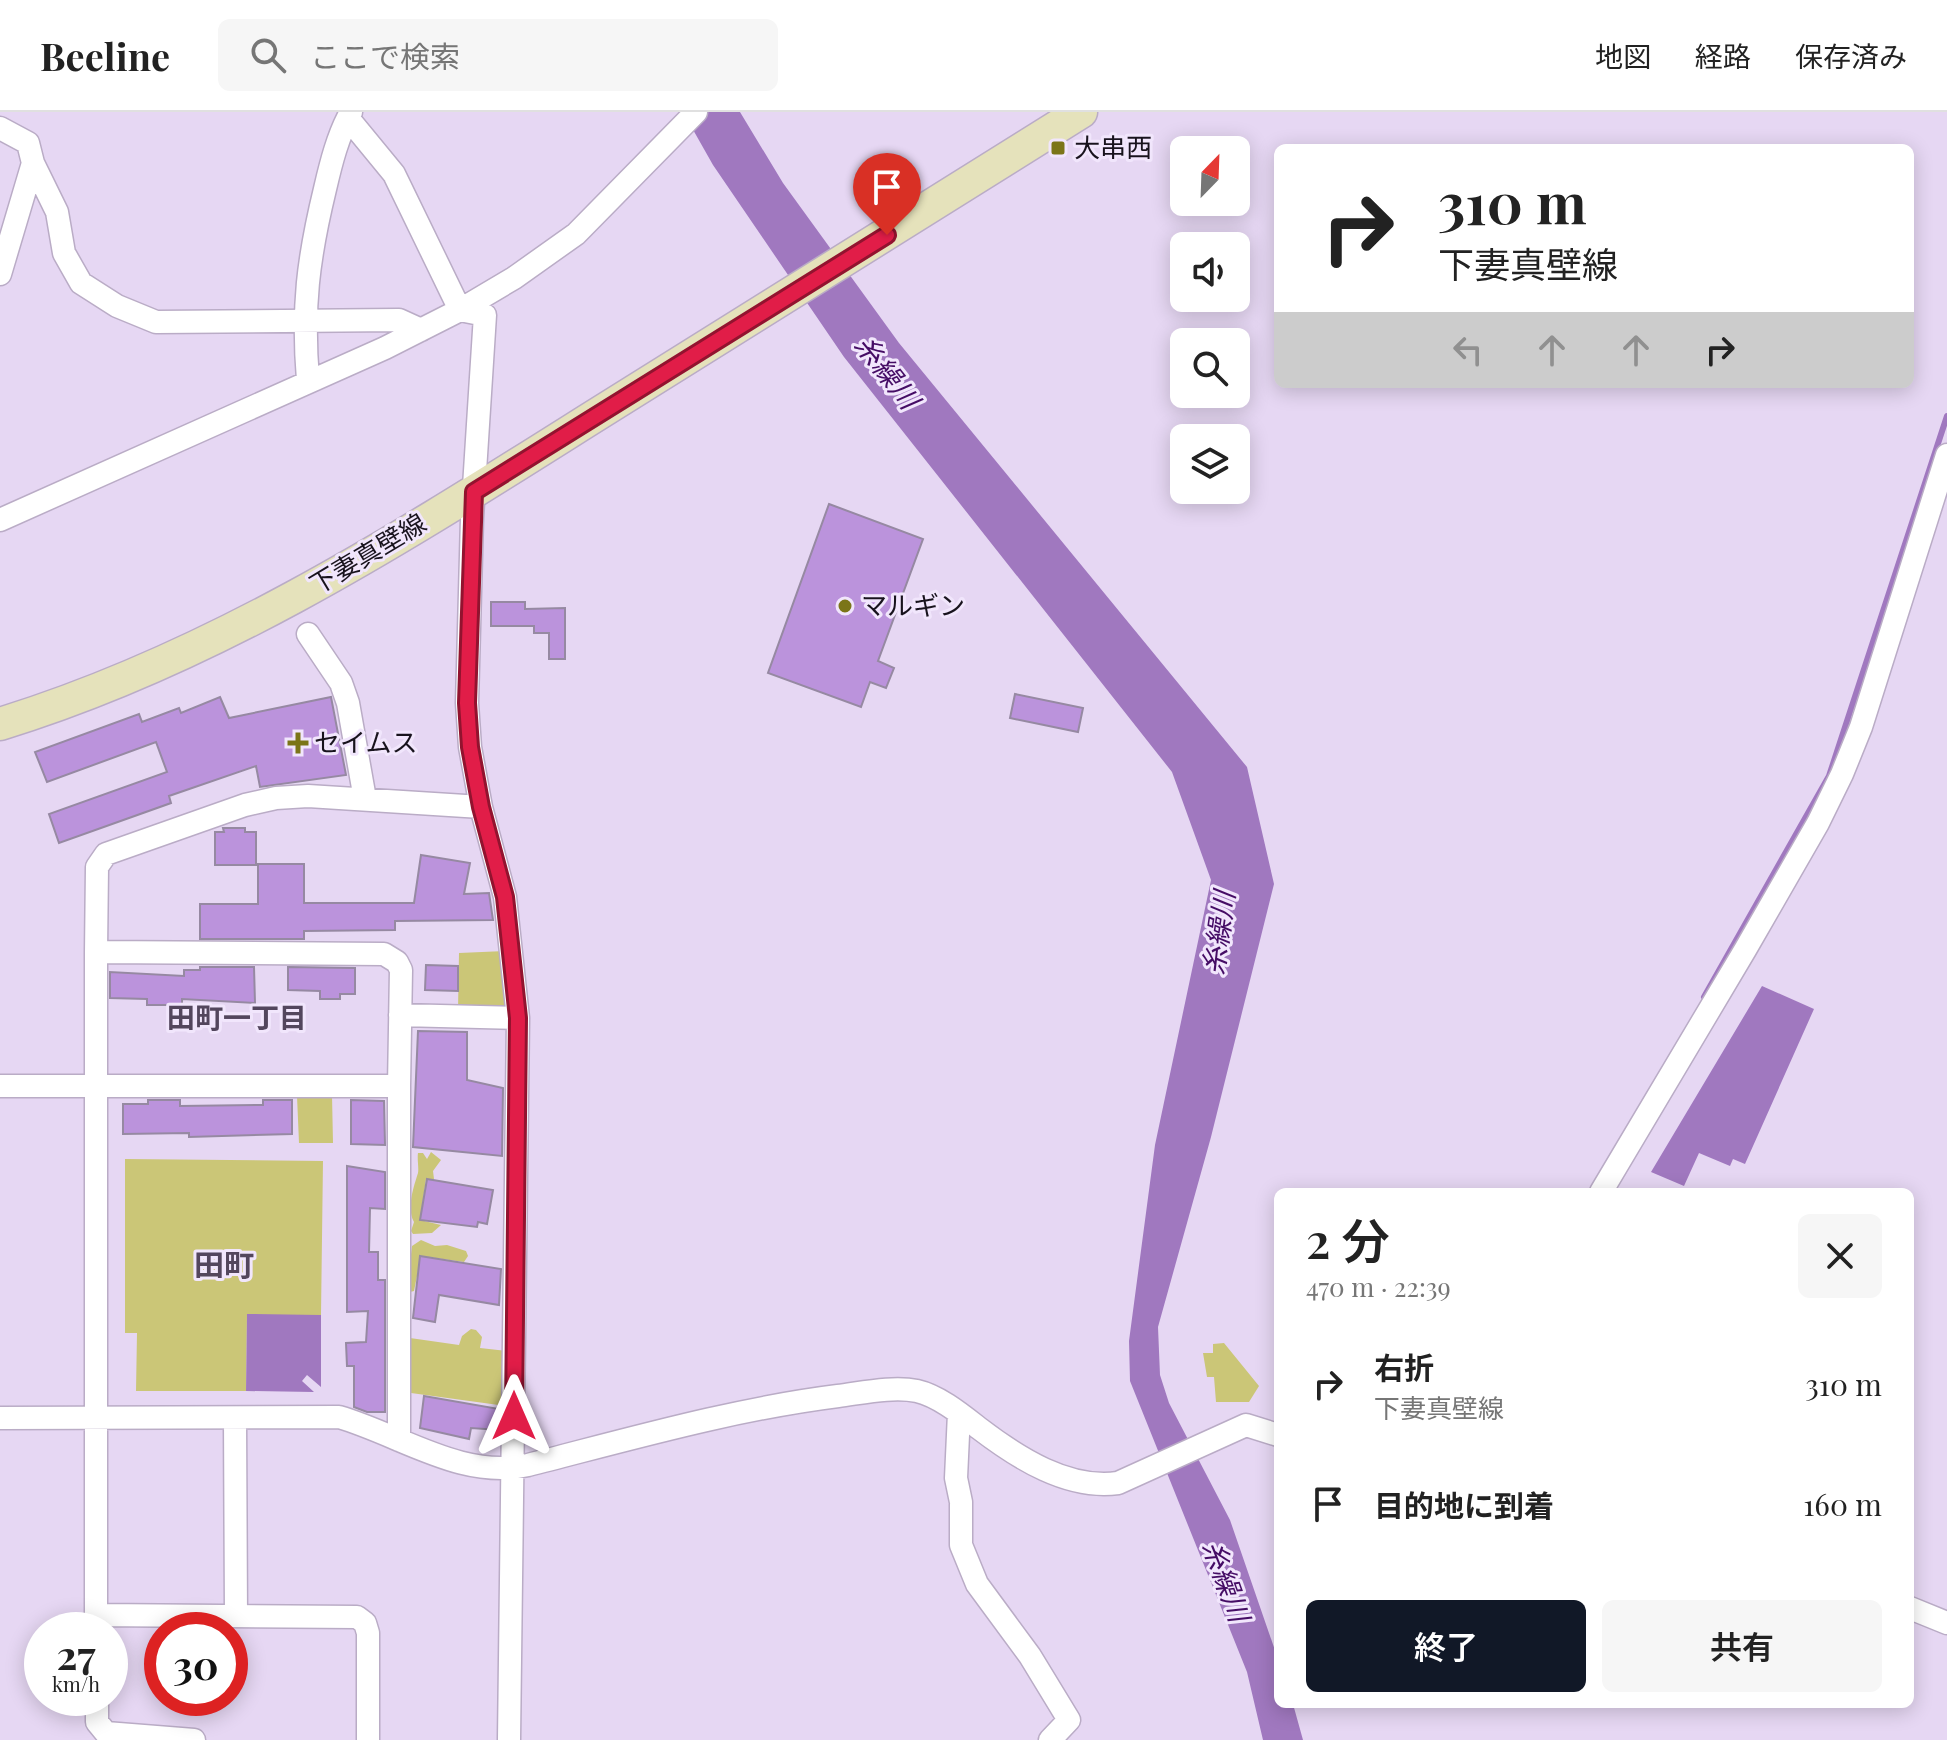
<!DOCTYPE html>
<html lang="ja">
<meta charset="utf-8">
<style>
body{margin:0;font-family:"Playfair Display","Noto Sans JP",serif;background:#f6f6f6;color:#222;height:100vh;display:flex;flex-direction:column;font-size:30px;white-space:nowrap}
*{box-sizing:border-box;margin:0}
p{font-size:26px;color:#767676}
.icon{flex:none;width:44px;height:44px;fill:none;stroke:currentColor;stroke-width:2;stroke-linecap:round;stroke-linejoin:round}
.map{position:relative;flex:1;overflow:hidden}
.panel{position:absolute;left:1274px;top:1076px;width:640px;height:520px;display:flex;flex-direction:column;background:#fff;border-radius:12px;box-shadow:0 4px 20px #0003}
.panel>*{flex:none}
.hud{position:absolute;left:1274px;top:32px;width:640px;height:244px;border-radius:12px;box-shadow:0 4px 20px #0003;background:#fff;color:#222;overflow:hidden}
.needle{width:52px;rotate:23deg}
.buttons{position:absolute;left:1170px;top:24px;display:grid;gap:16px}
.buttons a{display:grid;place-items:center;width:80px;height:80px;border-radius:12px;background:#fff;box-shadow:0 4px 20px #0003;font-size:40px}
.speed{position:absolute;left:24px;top:1500px;display:flex;gap:16px;font-size:40px;font-weight:700;text-align:center}
.speed>*{display:grid;place-content:center;width:104px;height:104px;border-radius:50%;background:#fff;box-shadow:0 4px 20px #0003;line-height:1}
.speed small{font-size:20px;font-weight:400}
.speed .limit{border:12px solid #d22;background:#fff;color:#111}
.pin{position:absolute;display:grid;place-items:center;width:68px;height:68px;color:#fff;margin:-82px -34px;border-radius:50% 50% 50% 0;rotate:-45deg;box-shadow:0 0 8px #0007}
.pin .icon{rotate:45deg}
.me{position:absolute;width:88px;margin:-44px;rotate:0deg;stroke-linejoin:round;filter:drop-shadow(0 0 6px #0008)}
.turn{display:flex;align-items:center;gap:28px;height:168px;padding:0 32px;font-size:36px}
.turn .icon{width:104px;height:104px;stroke-width:2.5}
.turn b{display:block;font-size:56px;line-height:68px}
.lanes{display:flex;align-items:center;height:76px;padding:0 32px;background:#0003;justify-content:center;gap:40px;direction:ltr}
.lanes .off{opacity:.35}
.round{display:grid;place-items:center;flex:none;width:84px;height:84px;border-radius:12px;background:#f6f6f6}
.head{display:flex;align-items:center;justify-content:space-between;height:136px;padding:0 32px}
h1{font-size:48px;font-weight:600;line-height:60px}
.primary-button{display:flex;gap:16px;margin-top:auto;padding:16px 32px}
.primary-button a{flex:1;height:92px;border-radius:12px;background:#111827;color:#fff;font-size:32px;font-weight:600;line-height:92px;text-align:center}
.primary-button a+a{background:#f6f6f6;color:#222}
ul{padding:0;list-style:none}
li{display:flex;align-items:center;gap:24px;height:120px;padding:0 32px}
li div{flex:1}
li b{display:block;font-size:30px}
li em{font-style:normal}
header{display:flex;align-items:center;gap:48px;box-sizing:border-box;height:112px;padding:0 40px;background:#fff;border-bottom:2px solid #e0e0e0}
header strong{font-size:38px}
nav{display:flex;gap:44px;margin-inline-start:auto;font-size:28px}
.search{width:560px;height:72px;background:#f6f6f6;display:flex;align-items:center;gap:20px;box-sizing:border-box;padding:0 28px;border-radius:12px;color:#767676;font-size:30px}
.map>svg:first-child{display:block}
</style>
<header>
<strong>Beeline</strong>
<div class="search"><svg class="icon" aria-label="search" viewBox="0 0 24 24"><circle cx="10" cy="10" r="6"/><path d="M15 15l6 6"/></svg>ここで検索</div>
<nav><a>地図</a><a>経路</a><a>保存済み</a></nav>
</header>
<div class="map">
<svg width="1947" height="1628" viewBox="0 0 1947 1628">
<rect width="100%" height="100%" fill="#e6d7f3"/>
<!-- green -->
<path fill="#cbc677" d="M505,839L509,888L499,899L458,898L459,841Z
M332,983L333,1031H299L297,984Z
M431,1040L441,1048L433,1059L434,1067H426L420,1108L441,1113L432,1121L413,1122L411,1119L414,1110C406,1096 414,1074 418,1061C419,1056 417,1047 418,1041H423L427,1047Z
M125,1047L323,1049L321,1203H247L246,1279H136L137,1221H125Z
M421,1128L435,1134L447,1133L466,1139L468,1144L464,1150L421,1144L414,1179L410,1180L405,1169L411,1162L409,1158L412,1134Z
M471,1217L476,1218L482,1225L480,1236L507,1239L506,1294L411,1281L410,1226L459,1233L462,1224Z
M1224,1231L1259,1274L1249,1290H1216L1214,1265H1207L1203,1241H1213V1232Z"/>
<!-- water -->
<path fill="#a078bf" d="M683,0H740L783,71L899,231L1247,655L1274,772L1211,1025L1158,1215L1160,1263L1169,1291L1230,1408L1278,1547V1592H1293L1303,1628H1263L1247,1560L1130,1269L1129,1229L1155,1033L1211,768L1172,660L844,245L713,53Z
M1762,874L1814,897L1745,1052L1733,1047L1730,1054L1699,1041L1684,1074L1651,1060Z
M247,1202L321,1203V1275L307,1263L302,1269L314,1280L246,1279Z"/>
<g fill="none" stroke-linecap="round" stroke-linejoin="round">
<!-- stream -->
<path stroke="#a078bf" stroke-width="6" d="M1704,885L1829,664L1947,304"/>
</g>
<!-- building -->
<path fill="#bb93dc" stroke="#9689a2" stroke-width="2" d="M829,392L923,427L878,549L894,556L886,576L870,570L861,595L768,561Z
M491,490H525V497L565,496V547H549V521H534V514H491Z
M1015,582L1083,596L1078,620L1010,606Z
M220,585L229,606L331,585L346,663L260,675L256,654L169,684L171,691L59,731L49,702L167,660L156,630L47,670L35,640L139,602L142,610L179,596L181,601Z
M223,716H245V720H256V753H215V720H224Z
M421,743L470,751L464,782L489,781L493,808L395,809V818L304,819V827H200V792H258V752H304V791H414Z
M426,853L458,854V879L425,878Z
M200,855H254L255,891L182,887V893H147V887L110,886V860L184,864V858H200Z
M288,855L355,856V882H340V887H320V879L288,878Z
M418,919L467,920V968L503,976L502,1044L413,1035Z
M148,988H180V994L263,993V988H292V1022L189,1025V1021L123,1022V992H148Z
M351,988L384,989L385,1033L351,1032Z
M347,1054L385,1060V1097L370,1096L369,1140H378V1168H385V1300H367L354,1295V1254H347L346,1231L366,1230L368,1199L347,1200Z
M427,1067L493,1078L487,1112L478,1110L477,1115L420,1108Z
M420,1144L501,1157L499,1193L439,1183L435,1210L413,1206Z
M424,1284L499,1297V1318L471,1316L469,1327L420,1316Z"/>
<g fill="none" stroke-linecap="round" stroke-linejoin="round">
<!-- street casing -->
<g stroke="#baacc6" stroke-width="25">
<path id="street" d="M348,6L394,62L460,198L485,203L472,406L467,591L470,635L481,695L505,785L518,906L509,1628
M0,16L28,31L33,51L0,162
M33,51L57,100L64,141L81,171L117,194L156,210L399,208L421,218
M308,268C302,196 308,147 325,77C331,51 338,23 351,0
M0,408L385,236L460,198L514,166L576,122L696,0
M308,522L341,571L348,591L365,687
M400,903L518,906
M0,974H399L401,858L397,850L384,842L96,840
M399,974V1328
M1601,1080L1745,838L1818,711L1842,662L1861,615L1947,343
M959,1301L956,1366L961,1390V1433L977,1472L1030,1544L1069,1608L1050,1628
M0,1306L339,1305C401,1323 462,1368 528,1353C630,1327 734,1297 838,1284C862,1281 893,1274 917,1279C939,1284 962,1303 980,1317C1018,1346 1068,1378 1118,1371L1246,1313L1278,1323
M235,1307L236,1504
M1910,1496L1947,1511
M96,1503L357,1505L365,1511L368,1521V1628
M96,1518V840L97,755L106,742L245,693L276,686L308,684L481,695
M97,1586V1610L106,1621L194,1628"/>
</g>
<!-- secondary casing -->
<g stroke="#baacc6" stroke-width="35">
<path id="secondary" d="M0,612C215,546 404,424 593,305C756,204 919,103 1081,0"/>
</g>
<!-- street -->
<use href="#street" stroke="#fff" stroke-width="22"/>
<!-- secondary -->
<use href="#secondary" stroke="#e5e2bb" stroke-width="32"/>
</g>
<g fill="none" stroke-linecap="round" stroke-linejoin="round">
<!-- route casing -->
<g stroke="#92132f" stroke-width="20">
<path id="route" d="M514,1304L518,906L505,785L481,695L470,635L467,591L474,380L887,123"/>
</g>
<!-- route -->
<use href="#route" stroke="#e11d48" stroke-width="14"/>
</g>
<!-- markers -->
<g fill="#7b7518" stroke="#f1e6fc" stroke-width="3">
<rect x="1050" y="28" width="16" height="16" rx="4"/>
<circle cx="845" cy="494" r="8"/>
<path d="M294 619h8v8h8v8h-8v8h-8v-8h-8v-8h8z"/>
</g>
<g text-anchor="middle" stroke-width="6" stroke-linejoin="round" paint-order="stroke">
<!-- poi labels -->
<g font-size="26" fill="#18131d" stroke="#f1e6fc" text-anchor="start">
<text x="1074" y="45">大串西</text>
<text x="861" y="503">マルギン</text>
<text x="314" y="640">セイムス</text>
</g>
<!-- street labels -->
<g font-size="26" fill="#18131d" stroke="#f1e6fc">
<text transform="translate(368 442) rotate(-31)" y="9">下妻真壁線</text>
</g>
<!-- water labels -->
<g font-size="28" font-style="italic" fill="#450c65" stroke="#f1e6fc">
<text transform="translate(887 260) rotate(52)" y="10">糸繰川</text>
<text transform="translate(1219 821) rotate(-82)" y="10">糸繰川</text>
<text transform="translate(1226 1469) rotate(70)" y="10">糸繰川</text>
</g>
<!-- neighbourhood labels -->
<g font-size="28" font-weight="bold" fill="#53465d" stroke="#f1e6fc">
<text x="237" y="916">田町一丁目</text>
</g>
<!-- quarter labels -->
<g font-size="30" font-weight="bold" fill="#53465d" stroke="#f1e6fc">
<text x="224" y="1164">田町</text>
</g>
</g>
</svg>
<div class="buttons">
<a><svg class="needle" viewBox="-14 -14 28 28"><path d="M0-13l5 13h-10z" fill="#e53935"/><path d="M0 13l5-13h-10z" fill="#767676"/></svg></a>
<a><svg class="icon" aria-label="sound" viewBox="0 0 24 24"><path d="M4 9h4l5-4v14l-5-4H4zM17 9q2 3 0 6"/></svg></a>
<a><svg class="icon" aria-label="search" viewBox="0 0 24 24"><circle cx="10" cy="10" r="6"/><path d="M15 15l6 6"/></svg></a>
<a><svg class="icon" aria-label="layers" viewBox="0 0 24 24"><path d="M12 4l9 5-9 5-9-5zM3 14l9 5 9-5"/></svg></a>
</div>
<div class="speed"><div>27<small>km/h</small></div><div class="limit">30</div></div>
<div class="pin" style="left:887px;top:123px;background:#d93025"><svg class="icon" aria-label="arrive" viewBox="0 0 24 24"><path d="M6 21V4h12l-3 4 3 4H6"/></svg></div>
<svg class="me" style="left:514px;top:1304px" viewBox="-20 -20 40 40"><path d="M0-17L14 15 0 8-14 15z" fill="#e11d48" stroke="#fff" stroke-width="4"/></svg>
<div class="hud">
<div class="turn"><svg class="icon" aria-label="right" viewBox="0 0 24 24"><path d="M7 20v-9h11M14 6l5 5-5 5"/></svg><div><b>310 m</b>下妻真壁線</div></div>
<div class="lanes"><svg class="icon off" aria-label="left" viewBox="0 0 24 24"><path d="M17 20v-9H6M10 6l-5 5 5 5"/></svg><svg class="icon off" aria-label="ahead" viewBox="0 0 24 24"><path d="M12 20V5M6 11l6-6 6 6"/></svg><svg class="icon off" aria-label="ahead" viewBox="0 0 24 24"><path d="M12 20V5M6 11l6-6 6 6"/></svg><svg class="icon" aria-label="right" viewBox="0 0 24 24"><path d="M7 20v-9h11M14 6l5 5-5 5"/></svg></div>
</div>
<section class="panel">
<div class="head"><div><h1>2 分</h1><p>470 m · 22:39</p></div><a class="round"><svg class="icon" aria-label="close" viewBox="0 0 24 24"><path d="M6 6l12 12M18 6L6 18"/></svg></a></div>
<ul>
<li><svg class="icon" aria-label="right" viewBox="0 0 24 24"><path d="M7 20v-9h11M14 6l5 5-5 5"/></svg><div><b>右折</b><p>下妻真壁線</p></div><em>310 m</em></li>
<li><svg class="icon" aria-label="arrive" viewBox="0 0 24 24"><path d="M6 21V4h12l-3 4 3 4H6"/></svg><div><b>目的地に到着</b></div><em>160 m</em></li>
</ul>
<div class="primary-button"><a>終了</a><a>共有</a></div>
</section>
</div>
